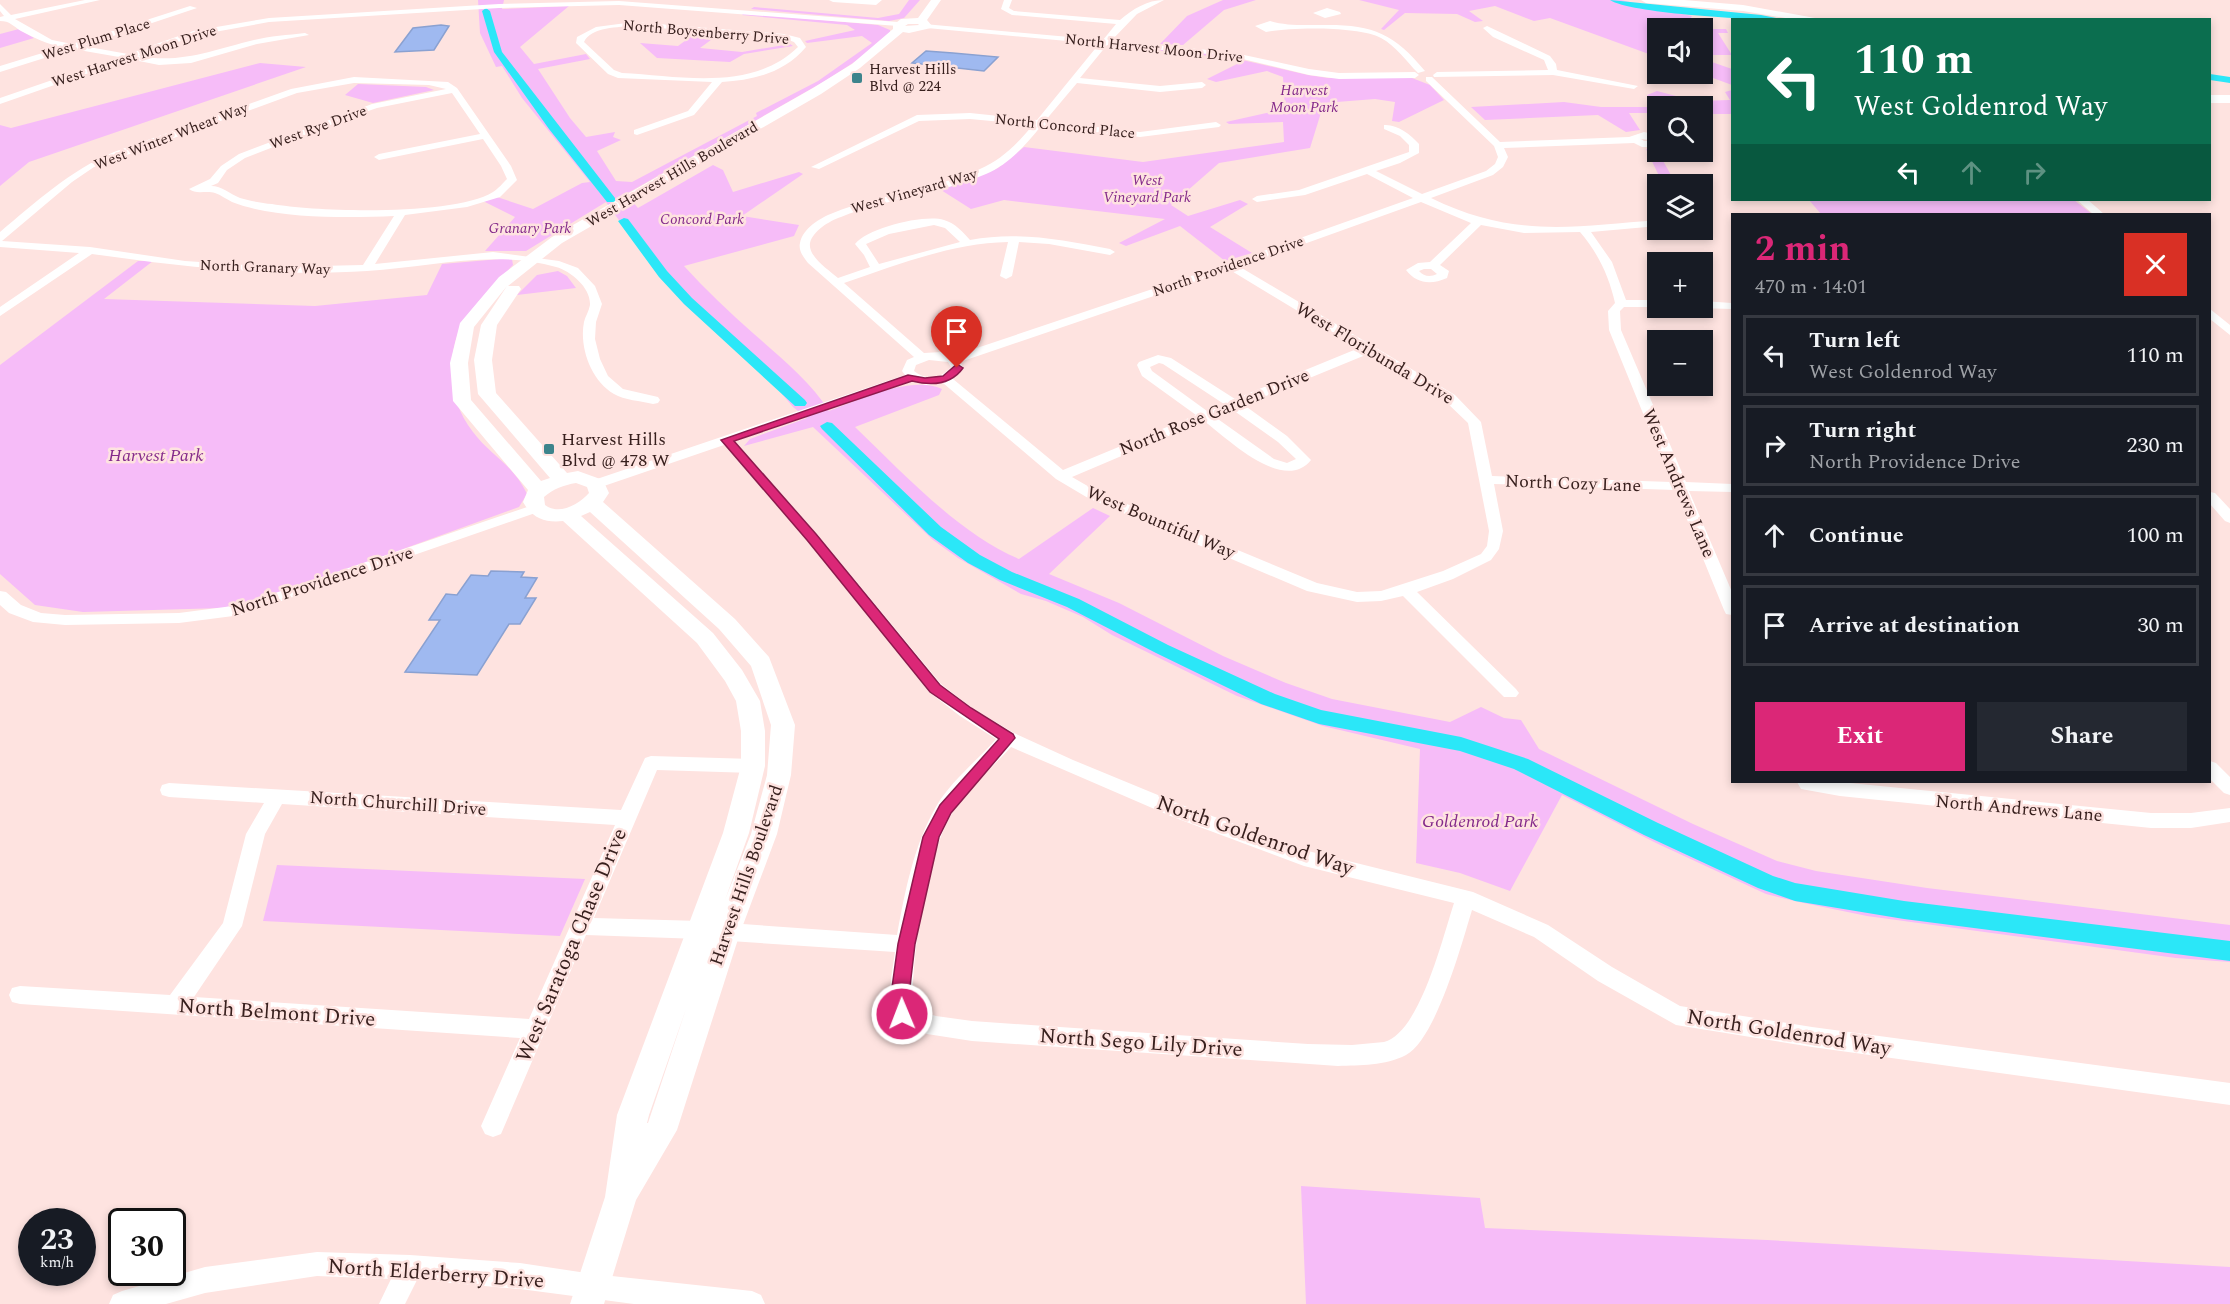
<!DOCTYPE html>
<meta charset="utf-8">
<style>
body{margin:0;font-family:Spectral,serif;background:#242831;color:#f1f3f6;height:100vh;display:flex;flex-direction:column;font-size:22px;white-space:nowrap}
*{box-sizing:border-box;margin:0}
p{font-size:20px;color:#9ea1a6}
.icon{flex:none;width:33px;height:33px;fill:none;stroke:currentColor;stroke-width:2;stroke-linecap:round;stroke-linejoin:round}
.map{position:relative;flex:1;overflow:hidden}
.sheet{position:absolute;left:1731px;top:213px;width:480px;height:570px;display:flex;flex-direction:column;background:#171b24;border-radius:0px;box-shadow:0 3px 9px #0003}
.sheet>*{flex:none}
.guide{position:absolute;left:1731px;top:18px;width:480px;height:183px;border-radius:0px;box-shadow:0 3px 9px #0003;background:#0b6e4f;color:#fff;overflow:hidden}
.controls{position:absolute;left:1647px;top:18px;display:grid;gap:12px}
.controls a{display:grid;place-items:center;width:66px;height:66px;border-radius:0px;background:#171b24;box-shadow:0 3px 9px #0003;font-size:30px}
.speed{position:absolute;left:18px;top:1208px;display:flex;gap:12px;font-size:30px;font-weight:700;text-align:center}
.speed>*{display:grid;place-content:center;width:78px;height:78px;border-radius:50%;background:#171b24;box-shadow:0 3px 9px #0003;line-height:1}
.speed small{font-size:15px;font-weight:400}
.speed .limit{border:3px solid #111;border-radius:9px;background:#fff;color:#111}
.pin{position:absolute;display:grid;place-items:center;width:51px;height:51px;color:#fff;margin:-62px -26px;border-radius:50% 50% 50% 0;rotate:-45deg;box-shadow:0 0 6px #0007}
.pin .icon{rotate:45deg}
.me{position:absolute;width:66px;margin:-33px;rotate:359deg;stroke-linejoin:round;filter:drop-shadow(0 0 4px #0008)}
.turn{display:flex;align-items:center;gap:21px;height:126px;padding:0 24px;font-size:27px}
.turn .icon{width:78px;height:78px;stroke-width:2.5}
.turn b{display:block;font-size:42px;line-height:51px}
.lanes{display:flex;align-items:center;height:57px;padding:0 24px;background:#0003;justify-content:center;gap:30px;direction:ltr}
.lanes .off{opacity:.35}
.round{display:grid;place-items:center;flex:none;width:63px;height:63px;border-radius:0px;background:#242831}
.overview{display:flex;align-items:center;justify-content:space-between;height:102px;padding:0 24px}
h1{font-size:36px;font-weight:700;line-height:45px;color:#db2777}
.action{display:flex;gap:12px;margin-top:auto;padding:12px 24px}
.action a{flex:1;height:69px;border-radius:0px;background:#db2777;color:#fff;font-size:24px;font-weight:700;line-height:69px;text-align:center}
.action a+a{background:#242831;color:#f1f3f6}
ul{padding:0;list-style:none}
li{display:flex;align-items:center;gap:18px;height:81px;margin:0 12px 9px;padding:0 12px;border:3px solid #363941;border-radius:0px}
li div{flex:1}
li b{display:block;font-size:22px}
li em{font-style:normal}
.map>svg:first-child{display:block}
</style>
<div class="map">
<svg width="2230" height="1304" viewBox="0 0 2230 1304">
<rect width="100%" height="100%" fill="#fee3e0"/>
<!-- green -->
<path fill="#f6bcf8" d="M478,0H504L502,9L569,6L520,47L534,64L586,54L590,59L538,69L570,118L586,137L615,132L613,137L621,140L597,151L616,181L632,182L757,116L756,113L818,81L872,43L862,36L807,43L805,41L855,30L847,25L742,15L744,13L878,25L890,30V33L859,59L825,81L626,194L638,208L713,165L723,170L733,192L799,172L803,174L742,216L799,225L794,236L684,266C706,290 729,312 754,334C780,357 810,381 829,411C859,400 911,375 942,389L939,395L855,427C903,473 958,533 1019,559L1093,508L1110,516L1049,574L1119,603L1223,656L1286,683L1332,699L1450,722L1481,707L1504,718L1521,720L1539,749L1693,824L1777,861L1816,871L1927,888L2230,925V962L2176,958L1867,916L1799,902L1766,894L1656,843L1562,795L1510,891L1460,873L1416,863L1420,749L1323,726L1237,696L1112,635L1083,617L1046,601L1021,594L958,558L933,540L813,427L744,446L750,439L807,418L793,407L772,382L684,304L656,272L606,202L526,251H485L515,217L483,201L497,197L533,209L582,183L590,182L522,98L502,66L496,67L480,33Z
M909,0H920L904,18L889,21L751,9L754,7L878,18L899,14Z
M1223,0H1256L1224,10L1183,45L1160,44L1187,16Z
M1359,0H1621L1692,16L1684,28H1658L1657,57L1550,18L1534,21L1495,6L1469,11L1483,21L1475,22L1457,14L1405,13L1384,30L1381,29L1399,10Z
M19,29L34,38L0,48V34Z
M1703,29H1726L1728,33H1718L1732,55H1703Z
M697,32L719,34L700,48L742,52L790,44L793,46L744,54L730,62L657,58L640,43L678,46Z
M1108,45L1207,52L1308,75L1328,78H1412L1430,85L1444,100L1399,122L1392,121L1395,102L1375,99L1324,103L1310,148L1219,163L1171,205L1188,216L1240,200L1248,204L1210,227L1252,253L1225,261L1180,226L1126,246L1119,243L1165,219L1004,200L971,209L941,190L998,168L1024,147L1143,162L1284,142L1283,122L1229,124L1226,122L1285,109L1283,77L1267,71L1216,82L1207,79L1241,62L1211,56Z
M1703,59L1732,69V85L1702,74Z
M260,63L306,67L29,162L0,186V125L11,128Z
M358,84L426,87L434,90L373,103L345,95Z
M1732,90V114H1703L1702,106H1659L1647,95L1657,91L1695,101L1730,100L1725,92Z
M1564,102L1601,107H1657V113H1629L1640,130L1626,132L1598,115L1485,120L1471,107Z
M1646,149L1657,150L1676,184H1663Z
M1809,200H2074L2092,214H1821Z
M500,259H512L513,265C496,283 467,310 458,333C446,366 451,404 473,432C491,456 513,464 527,494L519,507L301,586L223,608L83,612L35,605L0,574V365L138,261H153L104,299L315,306L427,295L442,264Z
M558,271L567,276L576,288L517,295L537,275Z
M277,865L585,879L560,936L540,935L263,921Z
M1301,1186L1480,1198L1485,1228L1767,1240L2230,1267V1304H1306Z"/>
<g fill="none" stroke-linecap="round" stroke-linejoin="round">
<!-- canal -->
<path fill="#2be7f8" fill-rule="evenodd" d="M1610,0L1761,15L1786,20C1755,20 1632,14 1610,0Z
M486,8L490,11L502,52L615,198V202H607L549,129L494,52L482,11Z
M2210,74L2230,77V83L2210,80Z
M624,218L628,219L667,271L692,298L805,400L807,403L805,406H795L684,304L659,277L618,221Z
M827,422L832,423L941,527L980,555L1012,572L1079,599L1168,645L1275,694L1321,710L1461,737L1528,759L1658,823L1773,876L1795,883L1904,901L2230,941V961L1904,919L1795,901L1758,888L1644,835L1514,769L1460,751L1319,724L1261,704L1156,653L1067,607L1000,580L968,563L929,535L822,429L820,426Z"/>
</g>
<!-- building -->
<path fill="#9fb9f0" stroke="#8aa1d1" stroke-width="1.5" d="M441,25L449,26L434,50L395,52L413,28Z
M926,51L953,53L998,57L984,71L912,63Z
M491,571L524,572L521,577L537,578L525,598H536L520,624H509L477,675L405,672L440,620H429L446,594L457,595L471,575L488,576Z"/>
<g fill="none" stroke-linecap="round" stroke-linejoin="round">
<!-- street -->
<path fill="#fff" fill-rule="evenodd" d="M85,0H100L15,19L52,40L72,44L190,6L197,8L83,46L128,54L193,31L269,18L499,4L619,1L898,22L902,24L898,26L619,5L499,8L269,22L198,35L138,56C182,64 212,50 254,40C270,36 288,35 305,33L309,35L257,44L191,63L159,65L129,59L0,104V98L119,57L73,49L0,72V66L62,47C47,44 34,38 21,31C13,26 10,21 0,21V17L4,16L0,11V4L11,15Z
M829,0H882L876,5L833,2Z
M1004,0H1012L1009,8L1014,11L1120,20C1133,9 1147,0 1164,0L1137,14L1111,41L1230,52L1309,69L1339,73L1415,72L1419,75L1415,78L1339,79L1309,75L1230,56L1107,45L1080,78L1160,86L1202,82L1206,85L1202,88L1160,92L1077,83L1045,121L1140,132L1216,122L1221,125L1219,127L1140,137L1041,126C1026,145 1009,164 986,174C940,194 888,198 841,217C829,221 813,231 810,243C808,257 829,270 838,278L870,267L864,255L855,244C868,228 924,214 944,220C955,223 963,232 970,240C1018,231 1063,240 1110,249L1115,252L1110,255L1049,244L1019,242L1012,276L1006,279L1000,276L1008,242C952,243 897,265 844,283L924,353L942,352L953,356L1227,264L1413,198L1367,174L1305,195L1257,202L1252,199L1257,196L1299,190L1409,152V145L1400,136L1384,129V125C1397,124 1410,134 1419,144V153L1400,163L1376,171L1422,194L1486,171L1495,164L1498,157L1494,146L1426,81V77H1432L1500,142L1629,137L1644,132L1658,135V141L1641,139L1644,141H1658V147H1642L1634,143L1504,148L1508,157L1503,167L1493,175L1431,198C1513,238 1571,227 1658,220V226L1591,232L1612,262L1626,300H1658V307H1624L1620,311L1621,330L1686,482L1732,484V492L1689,491L1732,592V615L1726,614L1724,610L1675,490L1494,484L1503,531L1499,549L1491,560L1453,579L1417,592L1516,689L1519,693L1516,697H1504L1403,596L1381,601L1357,602L1307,591L1088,498L1056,479L943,383L926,385L912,381L735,441L817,534L941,684L972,708L1014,733L1073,760L1187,807L1312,852L1473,892L1548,925L1612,967L1680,1006L1812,1027L2230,1083V1105L1812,1047L1676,1025L1598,981L1534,937L1472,910C1462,943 1436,1039 1406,1055C1385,1066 1360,1065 1338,1066L972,1041L927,1034L894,1021C886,1001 892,973 895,952L700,939L586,935L501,1134L493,1137L485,1134L481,1126L520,1038L20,1004L12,1002L9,995L12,988L20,986L170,995L223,923L246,834L264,803L169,797L162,795L160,790L162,785L169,783L621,810L645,758L651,756L753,759L759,761L762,766L759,771L753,773L657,770L594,918L700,921L897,935C905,891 914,844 937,805C952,780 977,761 996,739L960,716L929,692L807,540L724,445L601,487H591L589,484L591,481L905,375L902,371L907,360L914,357L808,263C804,258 798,250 800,243C803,228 820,218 833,213C880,194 933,190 980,169C1001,160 1018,143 1033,125L970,119L919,121L819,169L811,167L917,115L970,113L1037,120L1099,44L927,28L923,26L924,24L1103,40L1116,24L1012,15L1001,9ZM1421,202L1471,223L1430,262L1418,263L1406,270C1417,284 1431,285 1447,278L1449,271L1440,265L1481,225L1524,233L1580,232C1598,253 1609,276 1615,303L1608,311L1609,330L1671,482L1492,476L1481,422L1455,395L1240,267ZM934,225L945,228L960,242L879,264L866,244L889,234ZM1424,269H1431L1437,274C1431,277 1424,277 1419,271ZM1230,270L1359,348L1235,399L1171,358L1158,355L1139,362L1137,365L1142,376L1196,415L1063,470L953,379L963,367L960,362ZM1368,354L1445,401L1468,423L1489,531L1487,546L1481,554L1443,571L1381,591L1357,592L1317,583L1098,492L1072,477L1204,421C1228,439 1284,494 1311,460L1287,436L1244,405ZM929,360L948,362L951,367C941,379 926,381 914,371L916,365ZM1159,363L1163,364L1224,404L1207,411L1152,371L1150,367ZM1233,410L1278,442L1296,459L1287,463L1274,459L1215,417ZM1011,747L1173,817L1304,866L1454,903C1443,936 1420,1033 1384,1042L1352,1045L1308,1044L972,1021L936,1016L913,1009C911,958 926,854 953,812C968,788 992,768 1011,747ZM282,804L615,825L529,1019L194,997L242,926L265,834Z
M1327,8L1340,12L1341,14L1325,18L1313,13Z
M1270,21C1287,26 1303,25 1320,25C1371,24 1393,32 1425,71L1418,73C1406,61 1396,46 1381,38C1359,26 1290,27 1266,32L1255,26Z
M634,22L784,34L800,38L806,47C784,73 754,80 722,82L694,115L637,135L634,134V130L688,111L712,82L618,78L608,74L576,43L577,37L596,27ZM634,26L783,38L794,42L798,47C752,92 680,76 622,73L614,70L584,42C591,27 619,27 634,26Z
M1487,26L1550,56L1556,64L1557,70L1638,86L1634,89L1553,75L1434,77L1433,75L1437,72L1548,70L1544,60L1493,37L1483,28Z
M354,77L448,82L457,88L511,166L517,180L500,197L467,207L405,215L375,264L493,252L559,261L578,268L595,286L602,304L596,322L595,339L600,359L608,376L623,389L658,397L660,400L658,403L653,404C641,401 624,400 614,394C591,381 579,347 584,322C585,317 589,311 590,305C591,288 571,271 556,267C494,249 430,267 367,271C274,277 184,267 92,254L0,316V307L79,253L0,247V232C36,202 69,171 114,152L291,89ZM354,83L429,85L446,89L372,104L239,154L221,166L210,179L189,189C196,195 207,190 215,193C221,195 226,199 232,202C275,219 348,218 394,216L363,265L275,267L185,261L90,247L2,241L72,182L94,167L297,93ZM452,93L480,134L379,154L374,157L379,160L483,139L501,166L507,179C503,183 498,189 493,192C455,216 317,212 272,204C262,203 250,201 240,198C230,194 222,186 211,186L218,183L227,170L245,158L348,118L377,108Z
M2077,200H2088L2104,214H2093Z
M1702,217L1706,218L1707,223L1702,226Z
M1702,301L1732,303V309L1698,308H1702Z
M2210,309L2230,325V335L2210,319Z
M2210,492L2215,493L2230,509V523L2225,521L2210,504Z
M536,504L543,508L541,511L241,615L179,623L65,625L33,622L9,613L0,605V591L6,592L21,605L41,613L65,615L179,613L240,605Z
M2210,761L2216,763L2230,777V795L2224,793L2210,779Z
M1797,782H1840L2151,813H2191L2230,808V822L2191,828H2151L1840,796L1801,789Z
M317,1252L410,1255L520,1263L593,1274L752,1291L761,1295L765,1304H634L520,1289L417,1280L405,1304H379L391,1279L317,1276L205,1293L166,1304H109L113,1295L122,1291L205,1267Z"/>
<!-- secondary -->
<path fill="#fff" fill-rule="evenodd" d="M931,0H941L927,20L932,26L931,28L909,33L903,32L860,68L821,94L562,243L508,286H519L521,289L497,325L492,360L496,393L567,473L578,471L603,480L609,493L603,502L735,619L769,657L795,725L791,775L777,834L740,933L677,1130L636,1200L604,1304H570L605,1197L617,1115L723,833L741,766V731L736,701L725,681L697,643L563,521C545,523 532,518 523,502L528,490L453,401L450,363L460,323L499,277L552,237L813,88L852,64L893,29V25L901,19L918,18ZM908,24H918L919,25L905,26ZM507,286L481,325L474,360L478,394L550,478L541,481L471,400L468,363L474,327ZM576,483L587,487L589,493C579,504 559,516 545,505L544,497C553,489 564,485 576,483ZM590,512L719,629L751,666L771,725L767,775L751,834L725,900L749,833L765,766V731L760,701L742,670L713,633L581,516ZM686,1009L648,1123H647L649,1115Z
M1641,0H1684L1743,5L1826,20H1797L1743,11L1646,3Z
M2210,95H2230V103H2210Z"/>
</g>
<!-- route -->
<path fill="#db2777" stroke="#8e194d" stroke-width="1.5" d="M957,364L963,368C951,385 932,386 912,381L734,441L816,534L940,685L971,708L1013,734L1015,738L951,813L939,837L915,944L909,995L911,1014L908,1020L902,1022L896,1020L891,995L898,944L923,837L940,805L999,739L930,692L807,540L721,440L908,375L925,378L943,376Z"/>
<!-- markers -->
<g fill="#3d848c" stroke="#fee3e0" stroke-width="2">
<rect x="851" y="72" width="12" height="12" rx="3"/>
<rect x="543" y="443" width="12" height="12" rx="3"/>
</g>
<g text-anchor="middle" stroke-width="5" stroke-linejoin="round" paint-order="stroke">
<!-- far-street labels -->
<g font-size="15" fill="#38201e" stroke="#fee3e0">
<text transform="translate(706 32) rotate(5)" y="5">North Boysenberry Drive</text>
<text transform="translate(96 39) rotate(-17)" y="5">West Plum Place</text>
<text transform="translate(1154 48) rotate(6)" y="5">North Harvest Moon Drive</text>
<text transform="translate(134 56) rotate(-18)" y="5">West Harvest Moon Drive</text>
<text transform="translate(1065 126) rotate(6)" y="5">North Concord Place</text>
<text transform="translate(318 127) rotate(-20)" y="5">West Rye Drive</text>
<text transform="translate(171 136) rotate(-21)" y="5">West Winter Wheat Way</text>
<text transform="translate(672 174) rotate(-30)" y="5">West Harvest Hills Boulevard</text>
<text transform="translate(914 191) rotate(-16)" y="5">West Vineyard Way</text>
<text transform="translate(1228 266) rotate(-19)" y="5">North Providence Drive</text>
<text transform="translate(265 267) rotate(2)" y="5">North Granary Way</text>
</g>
<!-- far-poi labels -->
<g font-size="15" fill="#38201e" stroke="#fee3e0" text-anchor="start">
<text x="869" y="74">Harvest Hills<tspan x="869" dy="17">Blvd @ 224</tspan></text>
</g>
<!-- far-park labels -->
<g font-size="15" font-style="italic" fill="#842a8a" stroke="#fee3e0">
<text x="1304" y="95">Harvest<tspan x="1304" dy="17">Moon Park</tspan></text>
<text x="1147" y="185">West<tspan x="1147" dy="17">Vineyard Park</tspan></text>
<text x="702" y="224">Concord Park</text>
<text x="530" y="233">Granary Park</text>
</g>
<!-- street labels -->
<g font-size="18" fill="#38201e" stroke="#fee3e0">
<text transform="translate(1375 353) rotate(31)" y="6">West Floribunda Drive</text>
<text transform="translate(1214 412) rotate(-22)" y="6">North Rose Garden Drive</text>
<text transform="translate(1573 483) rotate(2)" y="6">North Cozy Lane</text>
<text transform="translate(1679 483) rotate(67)" y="6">West Andrews Lane</text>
<text transform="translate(1161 522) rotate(23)" y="6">West Bountiful Way</text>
<text transform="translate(322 581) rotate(-18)" y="6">North Providence Drive</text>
<text transform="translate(398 803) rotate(4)" y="6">North Churchill Drive</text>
<text transform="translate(2019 808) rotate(5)" y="6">North Andrews Lane</text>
<text transform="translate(746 875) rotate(-71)" y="6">Harvest Hills Boulevard</text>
</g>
<!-- poi labels -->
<g font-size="18" fill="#38201e" stroke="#fee3e0" text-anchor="start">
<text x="561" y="445">Harvest Hills<tspan x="561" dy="21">Blvd @ 478 W</tspan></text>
</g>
<!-- park labels -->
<g font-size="18" font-style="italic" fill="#842a8a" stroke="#fee3e0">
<text x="156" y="461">Harvest Park</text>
<text x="1480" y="827">Goldenrod Park</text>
</g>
<!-- near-street labels -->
<g font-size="21" fill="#38201e" stroke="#fee3e0">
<text transform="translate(1255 835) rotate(19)" y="7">North Goldenrod Way</text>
<text transform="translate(571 945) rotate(-67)" y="7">West Saratoga Chase Drive</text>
<text transform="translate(277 1012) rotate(4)" y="7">North Belmont Drive</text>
<text transform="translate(1789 1032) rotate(9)" y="7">North Goldenrod Way</text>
<text transform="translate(1141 1042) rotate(4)" y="7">North Sego Lily Drive</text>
<text transform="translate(436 1273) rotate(4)" y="7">North Elderberry Drive</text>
</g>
</g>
</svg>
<div class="controls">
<a><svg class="icon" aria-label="sound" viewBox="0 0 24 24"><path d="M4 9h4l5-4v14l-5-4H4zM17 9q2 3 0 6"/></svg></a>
<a><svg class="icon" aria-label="search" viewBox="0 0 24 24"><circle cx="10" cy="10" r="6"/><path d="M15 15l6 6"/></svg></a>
<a><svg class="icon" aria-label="layers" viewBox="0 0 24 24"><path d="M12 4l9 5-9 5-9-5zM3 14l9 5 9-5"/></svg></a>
<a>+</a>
<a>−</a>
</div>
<div class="speed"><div>23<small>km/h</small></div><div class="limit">30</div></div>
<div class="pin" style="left:957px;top:368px;background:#d93025"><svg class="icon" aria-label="arrive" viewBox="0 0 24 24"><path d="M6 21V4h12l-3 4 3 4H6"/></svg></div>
<svg class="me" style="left:902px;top:1014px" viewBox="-20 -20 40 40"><circle r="17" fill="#db2777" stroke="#fff" stroke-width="3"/><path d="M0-11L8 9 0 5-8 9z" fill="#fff"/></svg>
<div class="guide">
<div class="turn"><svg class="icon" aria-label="left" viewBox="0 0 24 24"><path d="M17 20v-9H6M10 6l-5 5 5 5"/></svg><div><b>110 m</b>West Goldenrod Way</div></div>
<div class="lanes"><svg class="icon" aria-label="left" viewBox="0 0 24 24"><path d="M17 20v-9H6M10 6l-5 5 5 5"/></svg><svg class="icon off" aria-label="ahead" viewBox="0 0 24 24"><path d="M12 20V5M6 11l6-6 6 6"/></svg><svg class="icon off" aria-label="right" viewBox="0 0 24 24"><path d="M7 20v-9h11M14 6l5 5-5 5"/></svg></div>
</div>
<section class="sheet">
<div class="overview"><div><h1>2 min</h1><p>470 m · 14:01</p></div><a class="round" style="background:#d93025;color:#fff"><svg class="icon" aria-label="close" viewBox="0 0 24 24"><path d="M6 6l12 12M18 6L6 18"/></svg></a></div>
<ul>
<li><svg class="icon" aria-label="left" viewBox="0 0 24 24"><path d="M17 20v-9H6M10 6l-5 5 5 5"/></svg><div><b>Turn left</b><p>West Goldenrod Way</p></div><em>110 m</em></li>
<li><svg class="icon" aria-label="right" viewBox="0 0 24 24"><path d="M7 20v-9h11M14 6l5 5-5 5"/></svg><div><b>Turn right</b><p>North Providence Drive</p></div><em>230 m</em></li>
<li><svg class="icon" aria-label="ahead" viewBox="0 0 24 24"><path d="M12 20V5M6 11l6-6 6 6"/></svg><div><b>Continue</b></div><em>100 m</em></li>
<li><svg class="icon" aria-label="arrive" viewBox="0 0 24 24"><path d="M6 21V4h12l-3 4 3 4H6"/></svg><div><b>Arrive at destination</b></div><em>30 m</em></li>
</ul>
<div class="action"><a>Exit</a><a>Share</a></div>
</section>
</div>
